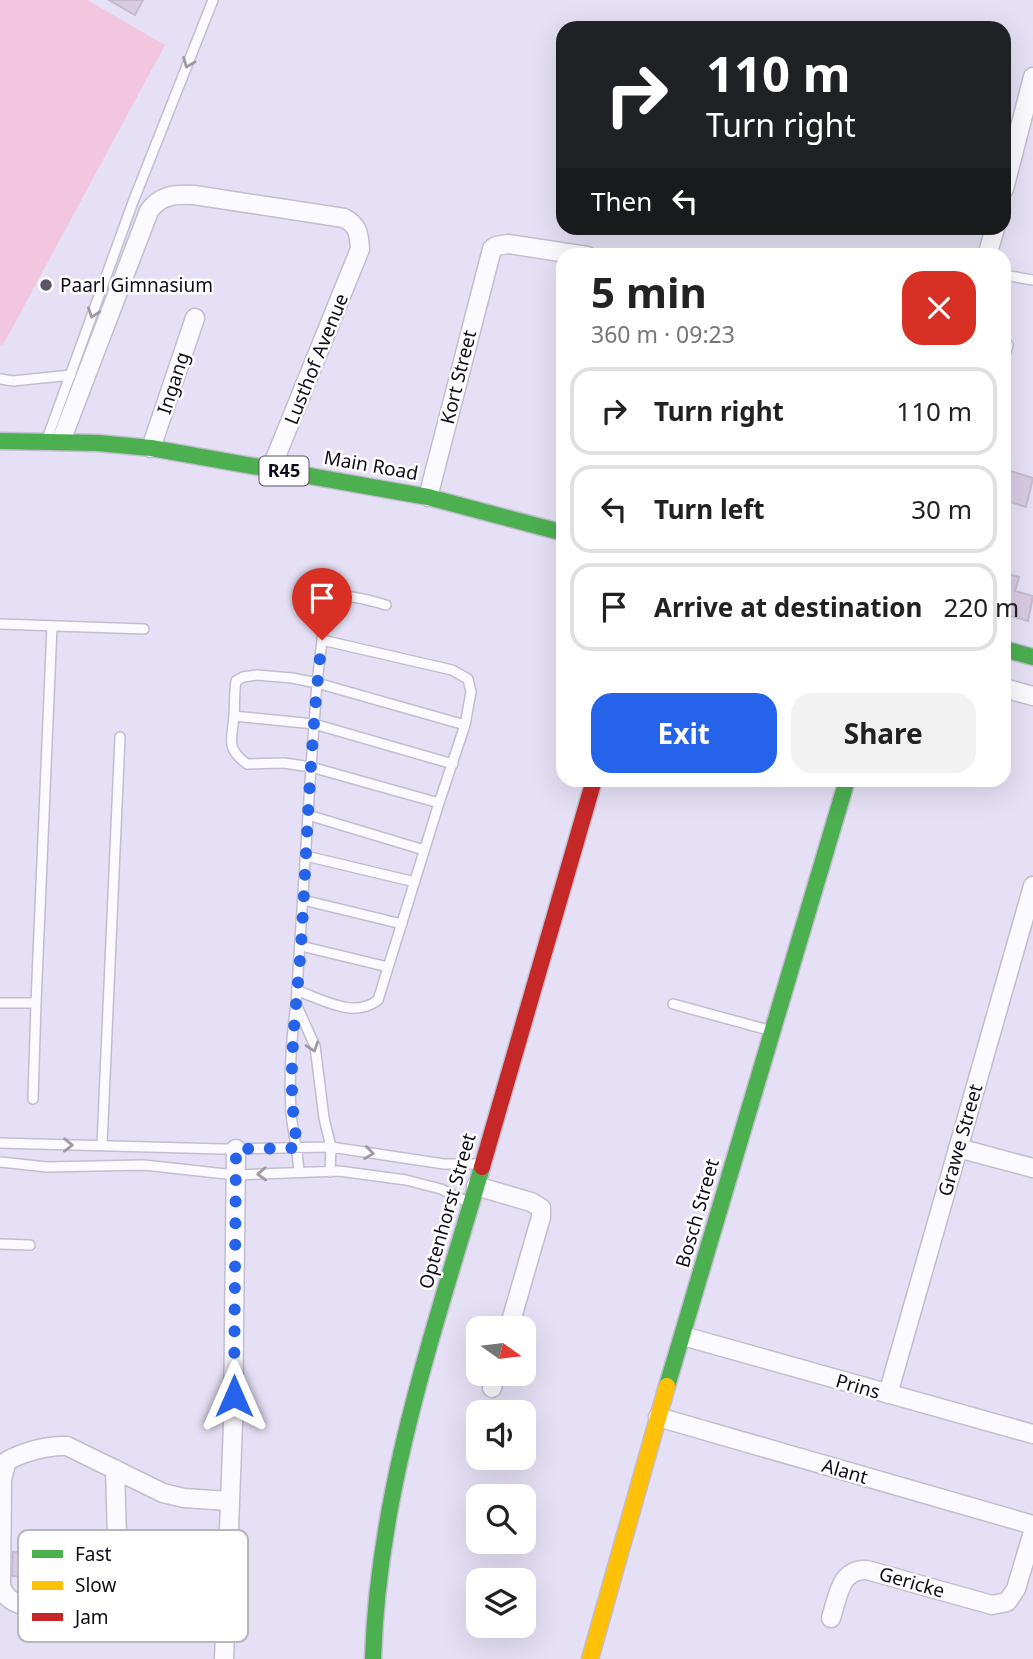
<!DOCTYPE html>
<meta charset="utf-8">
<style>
body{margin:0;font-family:"Noto Sans",sans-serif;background:#f2f2f2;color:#222;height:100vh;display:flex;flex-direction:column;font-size:26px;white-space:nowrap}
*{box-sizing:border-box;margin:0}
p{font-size:23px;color:#767676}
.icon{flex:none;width:38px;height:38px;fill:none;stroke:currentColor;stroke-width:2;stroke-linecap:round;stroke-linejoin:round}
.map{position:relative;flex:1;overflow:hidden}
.details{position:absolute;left:556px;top:248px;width:455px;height:539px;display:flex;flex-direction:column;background:#fff;border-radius:21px;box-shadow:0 7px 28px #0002}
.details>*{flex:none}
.top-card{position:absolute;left:556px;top:21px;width:455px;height:214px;border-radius:21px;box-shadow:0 7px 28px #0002;background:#202124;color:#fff;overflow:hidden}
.needle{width:46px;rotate:104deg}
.tools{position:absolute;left:466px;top:1316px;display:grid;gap:14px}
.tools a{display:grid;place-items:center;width:70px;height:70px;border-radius:14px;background:#fff;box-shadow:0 7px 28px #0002;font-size:35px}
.pin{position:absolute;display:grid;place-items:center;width:60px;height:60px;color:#fff;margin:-72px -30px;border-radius:50% 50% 50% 0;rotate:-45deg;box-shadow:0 0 7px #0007}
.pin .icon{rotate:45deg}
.me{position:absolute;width:77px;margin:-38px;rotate:0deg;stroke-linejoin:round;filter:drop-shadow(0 0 5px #0008)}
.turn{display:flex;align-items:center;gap:24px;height:147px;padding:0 35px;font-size:32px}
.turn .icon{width:91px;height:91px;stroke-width:2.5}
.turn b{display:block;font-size:49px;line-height:60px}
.then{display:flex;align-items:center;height:66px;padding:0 35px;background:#0003;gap:14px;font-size:26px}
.round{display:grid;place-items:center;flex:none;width:74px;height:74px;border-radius:21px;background:#f2f2f2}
.summary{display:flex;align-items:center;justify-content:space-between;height:119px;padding:0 35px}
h1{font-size:42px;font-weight:700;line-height:52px}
.primary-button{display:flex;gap:14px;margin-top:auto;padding:14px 35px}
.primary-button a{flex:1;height:80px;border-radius:21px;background:#2563eb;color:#fff;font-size:28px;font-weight:700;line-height:80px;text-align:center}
.primary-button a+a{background:#f2f2f2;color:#222}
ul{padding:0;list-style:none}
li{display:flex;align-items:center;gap:21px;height:88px;margin:0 14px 10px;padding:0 21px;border:4px solid #e0e0e0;border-radius:21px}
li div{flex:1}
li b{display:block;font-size:26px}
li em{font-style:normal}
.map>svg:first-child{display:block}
</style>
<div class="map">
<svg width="1033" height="1659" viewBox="0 0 1033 1659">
<rect width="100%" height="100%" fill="#e5e0f5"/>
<!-- green -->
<path fill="#f2c6de" d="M0,0H87L165,45L3,345L0,344Z"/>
<!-- building -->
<path fill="#d9cae4" stroke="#c4bccd" stroke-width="2" d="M109,0H143L135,15Z
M1004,469L1033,478L1026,507L1004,500Z
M1004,573L1019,577L1015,591L1033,596L1028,621L1004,614Z
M13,1552L39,1553L38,1577L12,1576Z"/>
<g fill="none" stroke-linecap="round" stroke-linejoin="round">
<!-- lane casing -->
<g stroke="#c2bdcf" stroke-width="12">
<path id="lane" d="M1004,275L1033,280
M1004,358L1008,345
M0,379L13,381L71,375
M47,439L133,202L213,0
M0,624L144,629
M322,640C324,588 345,593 386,605
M257,675L292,678L317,683L311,767L284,763L247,764C224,747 233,738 234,715C235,703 234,693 236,681L243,677Z
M234,716L314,724L453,764
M439,803L465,725L317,683L322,640L452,670L468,679L471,692L465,725
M308,815L424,850
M306,856L415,882
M303,900L402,924
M301,946L388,967
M0,1003H36L52,626
M296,1004L311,767L439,803L378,1000C354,1019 324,1000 298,991
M673,1004L772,1031
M33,1099L36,1003
M0,1143L223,1149L331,1147L444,1164H480
M102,1145L120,737
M0,1162L47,1167L144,1165L235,1175L339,1171L406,1180L441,1189L470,1203
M299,1172C298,1152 293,1133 291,1113C289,1077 291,1040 296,1004L315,1046L324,1118L331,1147L330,1172
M0,1244L30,1245"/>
</g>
<!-- street casing -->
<g stroke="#c2bdcf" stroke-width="21">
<path id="street" d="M1004,189L1033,77
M987,256L995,228
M61,441L149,211C160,195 175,194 194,195L344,218C358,225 359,234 360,249L271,469
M151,448L195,318
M428,497L492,249L496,246L508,244L587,256
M1004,688L1033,696
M958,1148L1033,1168
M476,1186L531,1202L541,1208V1217L509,1328
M683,1336L1033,1434
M492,1388L496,1374
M888,1394L1033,886
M658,1417L1033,1525
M115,1469L119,1605
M227,1609L19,1604C9,1600 5,1596 1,1586L2,1479L7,1461C23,1452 48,1445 67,1446L163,1493L184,1498L229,1501
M831,1618C838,1597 840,1568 867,1570L992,1605L1007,1602L1016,1589L1033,1532
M224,1659L233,1424L236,1149"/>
</g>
<!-- fast casing -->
<g stroke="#c2bdcf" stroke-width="19">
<path id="fast" d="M0,441L98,443L151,448L428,497L564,533
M1004,649L1033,657
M667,1386L847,780
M373,1659C378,1490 435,1328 482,1167"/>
</g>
<!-- slow casing -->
<g stroke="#c2bdcf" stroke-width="19">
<path id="slow" d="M590,1659L667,1386"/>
</g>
<!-- jam casing -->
<g stroke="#c2bdcf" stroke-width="19">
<path id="jam" d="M482,1167L594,780"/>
</g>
<!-- lane -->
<use href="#lane" stroke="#fbfafe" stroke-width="9"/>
<!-- street -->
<use href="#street" stroke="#fbfafe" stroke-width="18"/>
<!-- fast -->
<use href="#fast" stroke="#4caf50" stroke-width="16"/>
<!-- slow -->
<use href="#slow" stroke="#ffc107" stroke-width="16"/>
<!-- jam -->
<use href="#jam" stroke="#c62828" stroke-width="16"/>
</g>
<!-- one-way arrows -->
<defs><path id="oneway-chevron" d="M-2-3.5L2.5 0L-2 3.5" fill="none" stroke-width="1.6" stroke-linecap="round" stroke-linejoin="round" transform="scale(1.75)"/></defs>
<g stroke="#9d9aa3">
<use href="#oneway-chevron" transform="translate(188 63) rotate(112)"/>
<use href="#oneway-chevron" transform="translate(93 313) rotate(110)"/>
<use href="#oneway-chevron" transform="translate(313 1047) rotate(72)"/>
<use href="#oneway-chevron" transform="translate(68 1145) rotate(1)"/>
<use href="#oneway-chevron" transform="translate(369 1153) rotate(8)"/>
<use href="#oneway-chevron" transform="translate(262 1174) rotate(178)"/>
</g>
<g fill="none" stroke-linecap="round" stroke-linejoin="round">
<!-- route -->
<path stroke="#2563eb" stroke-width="12" stroke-dasharray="0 21.6" d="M234,1396L236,1149L298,1148C285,1081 296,1015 301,947C307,845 310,742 322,640"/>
</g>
<!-- markers -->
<circle fill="#5b5667" stroke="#fff" stroke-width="2.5" cx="46" cy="285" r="7"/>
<g text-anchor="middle" stroke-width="5" stroke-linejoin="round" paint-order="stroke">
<!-- shield labels -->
<rect fill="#fff" stroke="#58545f" stroke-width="2" x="259.5" y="456.5" width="49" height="29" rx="5"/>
<g font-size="18" font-weight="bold" fill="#100b1a">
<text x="284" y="477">R45</text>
</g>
<!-- poi labels -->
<g font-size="19" fill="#100b1a" stroke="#fff" text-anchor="start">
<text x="60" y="292">Paarl Gimnasium</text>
</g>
<!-- street labels -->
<g font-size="19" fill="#100b1a" stroke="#fff">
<text transform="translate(316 359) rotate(-68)" y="7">Lusthof Avenue</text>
<text transform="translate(458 377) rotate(-76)" y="7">Kort Street</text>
<text transform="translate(173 383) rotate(-72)" y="7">Ingang</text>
<text transform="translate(371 465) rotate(10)" y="7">Main Road</text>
<text transform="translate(960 1140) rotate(-74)" y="7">Grawe Street</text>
<text transform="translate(447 1211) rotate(-74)" y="7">Optenhorst Street</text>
<text transform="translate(697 1213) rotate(-74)" y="7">Bosch Street</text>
<text transform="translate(858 1386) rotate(16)" y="7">Prins</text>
<text transform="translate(845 1471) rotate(16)" y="7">Alant</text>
<text transform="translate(912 1582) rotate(16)" y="7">Gericke</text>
</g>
</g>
<!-- legend -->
<rect x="18" y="1530" width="230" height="112" rx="10" fill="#fff" stroke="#b7b6ba" stroke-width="2"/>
<rect x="32" y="1550" width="31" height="8" fill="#4caf50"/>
<rect x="32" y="1581" width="31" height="9" fill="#ffc107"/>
<rect x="32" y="1613" width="31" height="8" fill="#c62828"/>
<g font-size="19" fill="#100b1a">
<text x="75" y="1561">Fast</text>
<text x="75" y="1592">Slow</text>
<text x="75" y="1624">Jam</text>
</g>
</svg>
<div class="tools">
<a><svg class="needle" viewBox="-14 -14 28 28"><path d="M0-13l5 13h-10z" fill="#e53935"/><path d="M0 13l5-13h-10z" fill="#767676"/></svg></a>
<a><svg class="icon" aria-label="sound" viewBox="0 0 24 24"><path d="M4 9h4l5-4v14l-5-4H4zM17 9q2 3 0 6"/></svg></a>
<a><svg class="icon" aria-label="search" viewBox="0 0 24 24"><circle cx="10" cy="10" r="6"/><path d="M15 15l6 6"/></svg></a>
<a><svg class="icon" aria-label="layers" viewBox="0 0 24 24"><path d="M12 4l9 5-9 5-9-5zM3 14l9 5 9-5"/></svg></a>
</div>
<div class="pin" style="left:322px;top:640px;background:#d93025"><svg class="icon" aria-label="arrive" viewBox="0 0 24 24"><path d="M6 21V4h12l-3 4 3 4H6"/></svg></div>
<svg class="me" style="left:234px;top:1396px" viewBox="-20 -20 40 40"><path d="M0-17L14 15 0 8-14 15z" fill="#2563eb" stroke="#fff" stroke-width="4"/></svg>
<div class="top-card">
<div class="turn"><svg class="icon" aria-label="right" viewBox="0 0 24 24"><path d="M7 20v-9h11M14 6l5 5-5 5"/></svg><div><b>110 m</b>Turn right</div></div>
<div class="then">Then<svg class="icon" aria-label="left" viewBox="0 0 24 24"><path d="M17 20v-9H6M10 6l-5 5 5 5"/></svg></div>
</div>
<section class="details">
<div class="summary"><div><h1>5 min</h1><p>360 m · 09:23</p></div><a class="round" style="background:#d93025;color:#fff"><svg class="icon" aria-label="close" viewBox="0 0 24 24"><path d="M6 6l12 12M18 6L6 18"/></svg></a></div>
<ul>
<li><svg class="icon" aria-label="right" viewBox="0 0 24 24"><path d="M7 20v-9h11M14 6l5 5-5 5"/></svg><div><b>Turn right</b></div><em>110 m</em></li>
<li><svg class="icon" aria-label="left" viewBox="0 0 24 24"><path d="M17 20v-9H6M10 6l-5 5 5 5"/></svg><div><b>Turn left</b></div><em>30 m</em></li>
<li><svg class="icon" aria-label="arrive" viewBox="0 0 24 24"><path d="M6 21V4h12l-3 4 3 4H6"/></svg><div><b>Arrive at destination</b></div><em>220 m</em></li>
</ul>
<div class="primary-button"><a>Exit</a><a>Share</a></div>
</section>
</div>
